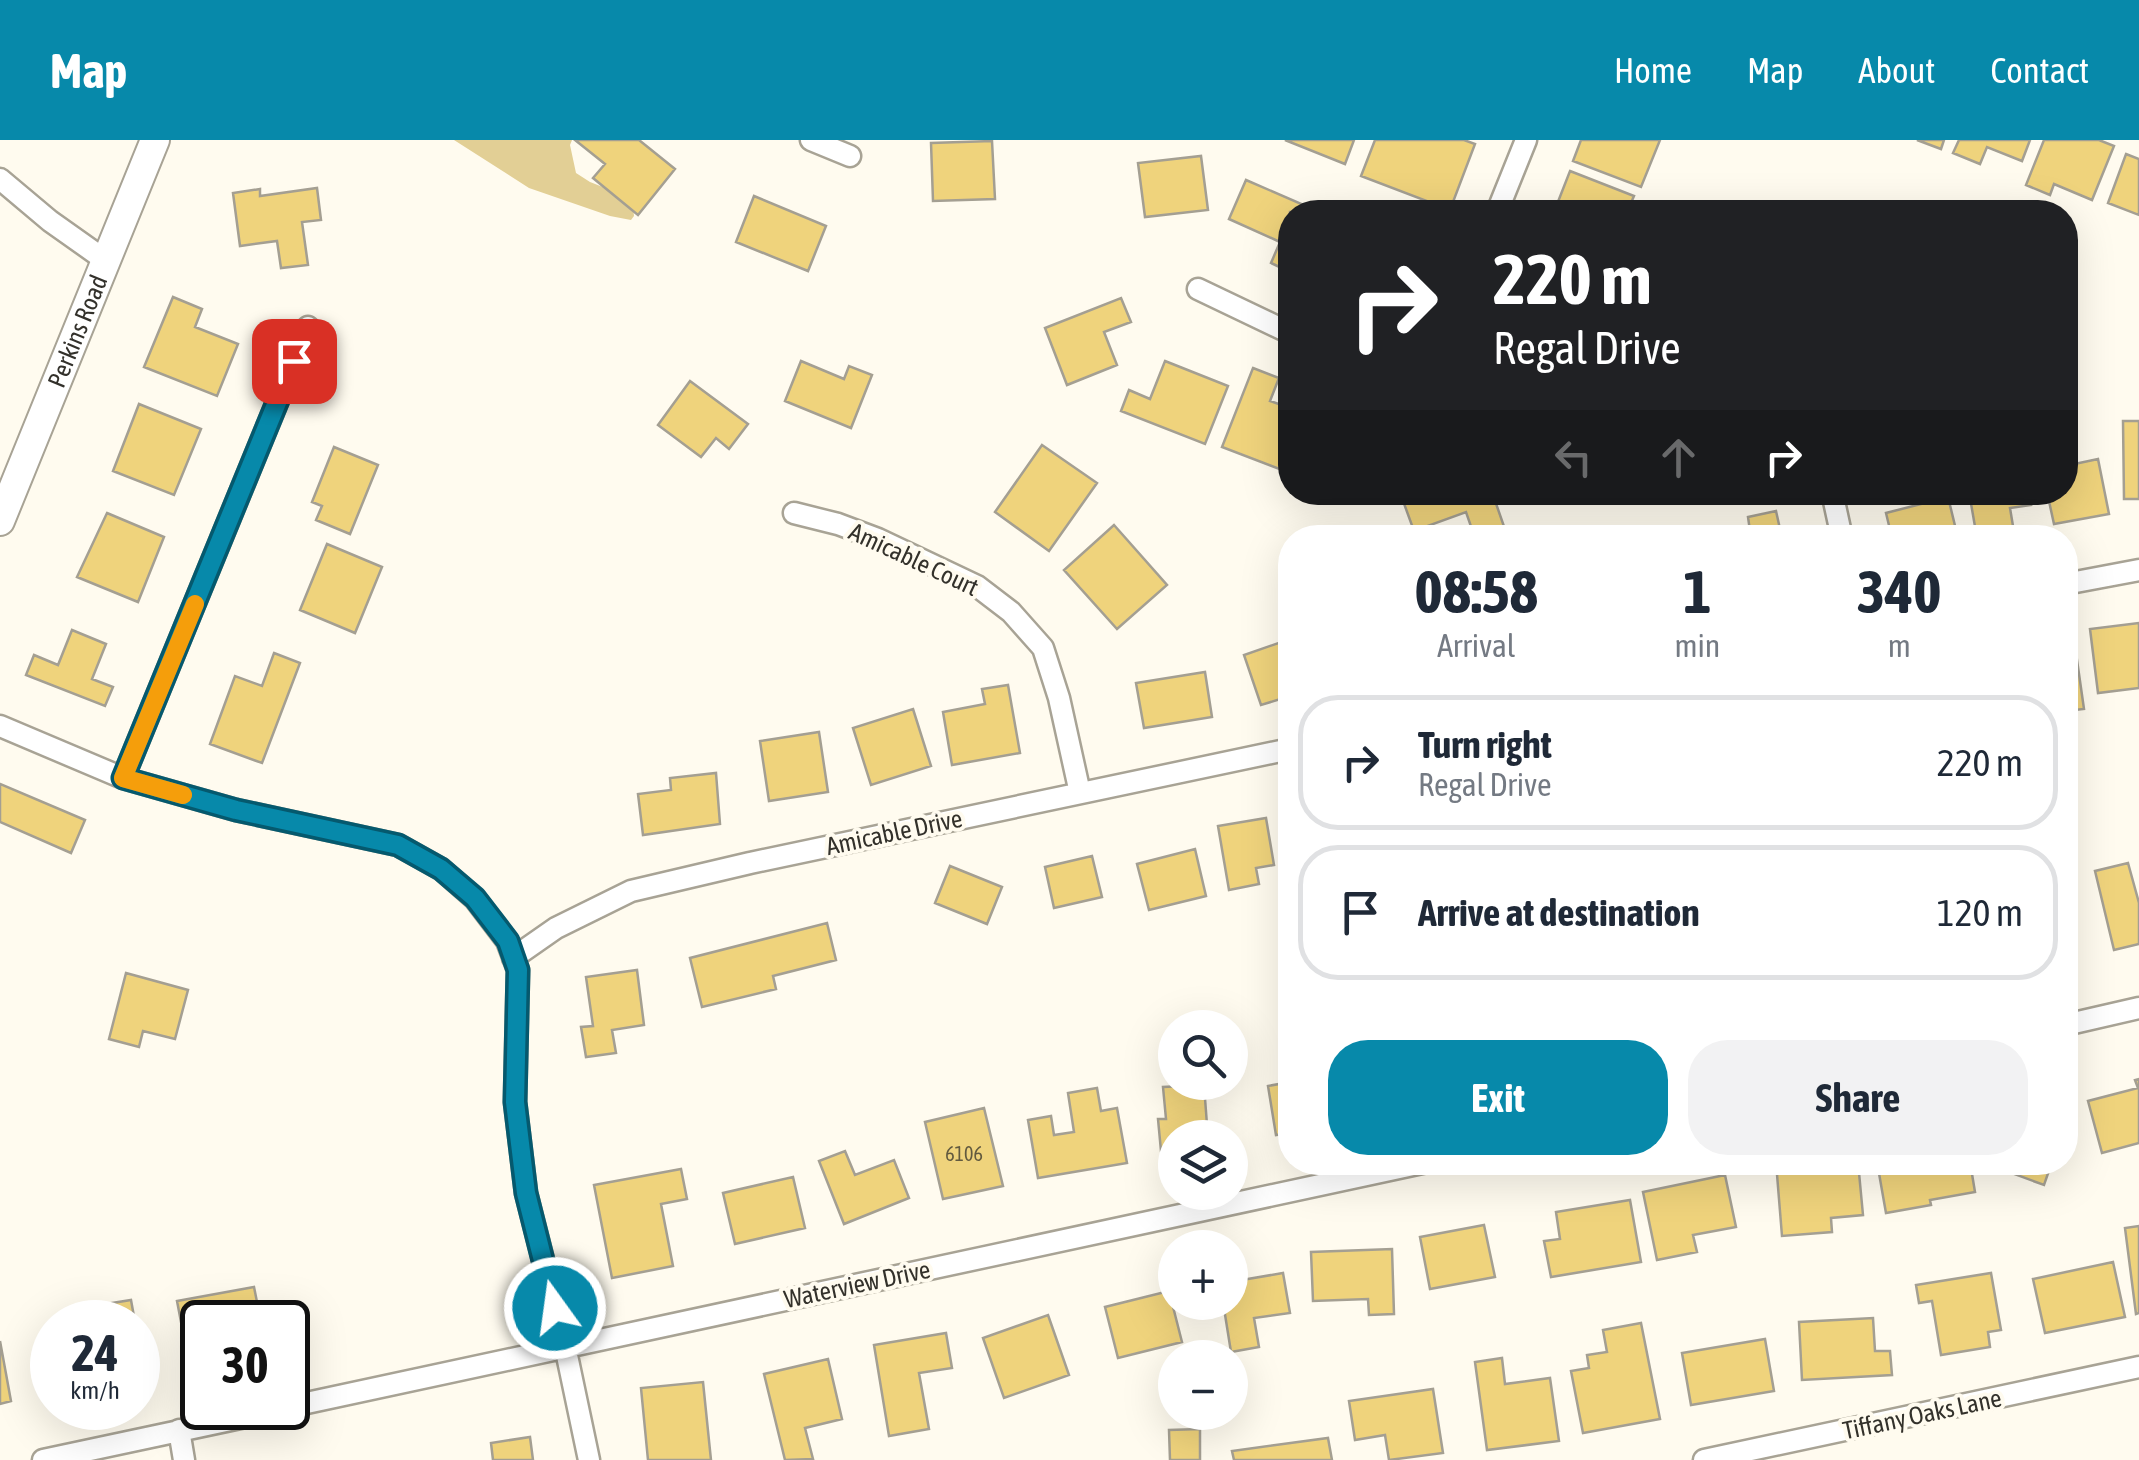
<!DOCTYPE html>
<meta charset="utf-8">
<style>
body{margin:0;font-family:"Asap Condensed",sans-serif;background:#f2f2f3;color:#1f2937;height:100vh;display:flex;flex-direction:column;font-size:38px;white-space:nowrap}
*{box-sizing:border-box;margin:0}
p{font-size:32px;color:#747a83}
.icon{flex:none;width:55px;height:55px;fill:none;stroke:currentColor;stroke-width:2;stroke-linecap:round;stroke-linejoin:round}
.map{position:relative;flex:1;overflow:hidden}
.panel{position:absolute;left:1278px;top:385px;width:800px;height:650px;display:flex;flex-direction:column;background:#fff;border-radius:40px;box-shadow:0 10px 40px #0002}
.panel>*{flex:none}
.hud{position:absolute;left:1278px;top:60px;width:800px;height:305px;border-radius:40px;box-shadow:0 10px 40px #0002;background:#202124;color:#fff;overflow:hidden}
.buttons{position:absolute;left:1158px;top:870px;display:grid;gap:20px}
.buttons a{display:grid;place-items:center;width:90px;height:90px;border-radius:50%;background:#fff;box-shadow:0 10px 40px #0002;font-size:50px}
.speed{position:absolute;left:30px;top:1160px;display:flex;gap:20px;font-size:50px;font-weight:700;text-align:center}
.speed>*{display:grid;place-content:center;width:130px;height:130px;border-radius:50%;background:#fff;box-shadow:0 10px 40px #0002;line-height:1}
.speed small{font-size:25px;font-weight:400}
.speed .limit{border:5px solid #111;border-radius:15px;background:#fff;color:#111}
.pin{position:absolute;display:grid;place-items:center;width:85px;height:85px;color:#fff;margin:-42px;border-radius:20px;box-shadow:0 5px 15px #0006}
.me{position:absolute;width:110px;margin:-55px;rotate:346deg;stroke-linejoin:round;filter:drop-shadow(0 0 8px #0008)}
.turn{display:flex;align-items:center;gap:35px;height:210px;padding:0 50px;font-size:45px}
.turn .icon{width:130px;height:130px;stroke-width:2.5}
.turn b{display:block;font-size:70px;line-height:85px}
.lanes{display:flex;align-items:center;height:95px;padding:0 50px;background:#0003;justify-content:center;gap:50px;direction:ltr}
.lanes .off{opacity:.35}
.eta{display:flex;justify-content:space-evenly;align-items:center;height:170px;text-align:center}
.eta b{font-size:60px;font-weight:700;line-height:70px}
.button{display:flex;gap:20px;margin-top:auto;padding:20px 50px}
.button a{flex:1;height:115px;border-radius:40px;background:#0789aa;color:#fff;font-size:40px;font-weight:700;line-height:115px;text-align:center}
.button a+a{background:#f2f2f3;color:#1f2937}
ul{padding:0;list-style:none}
li{display:flex;align-items:center;gap:30px;height:135px;margin:0 20px 15px;padding:0 30px;border:5px solid #e0e1e3;border-radius:40px}
li div{flex:1}
li b{display:block;font-size:38px}
li em{font-style:normal}
header{display:flex;align-items:center;gap:60px;box-sizing:border-box;height:140px;padding:0 50px;background:#0789aa;color:#fff}
header strong{font-size:48px}
nav{display:flex;gap:55px;margin-inline-start:auto;font-size:35px}
.map>svg:first-child{display:block}
</style>
<header>
<strong>Map</strong>
<nav><a>Home</a><a>Map</a><a>About</a><a>Contact</a></nav>
</header>
<div class="map">
<svg width="2139" height="1320" viewBox="0 0 2139 1320">
<rect width="100%" height="100%" fill="#fffbef"/>
<!-- green -->
<path fill="#e2cf95" d="M454,0H572L570,5L576,33L590,42L613,51L633,66L634,76L631,80L610,76L529,48Z"/>
<!-- building -->
<path fill="#efd37c" stroke="#a49f92" stroke-width="2.5" d="M575,0H639L675,29L638,75L593,38L605,24Z
M1285,0H1354L1345,24Z
M1375,0H1464L1475,4L1450,70L1361,36Z
M1581,0H1660L1641,47L1573,21Z
M1917,0H1944L1941,9Z
M1959,0H2030L2022,21L1987,7L1980,24L1953,13Z
M2044,0H2099L2114,6L2092,60L2054,44L2050,55L2026,45Z
M992,1L995,59L933,61L931,3Z
M2126,14L2139,19V75L2108,63Z
M1201,16L1208,70L1145,77L1138,23Z
M1570,31L1634,56L1627,72H1554Z
M1246,40L1313,69L1311,72H1290V132L1271,123L1280,102L1229,79Z
M317,48L321,80L302,82L308,125L281,128L277,101L240,106L233,53L260,49V56Z
M754,56L826,86L808,131L736,102Z
M1833,64L1853,72H1830Z
M173,157L202,169L195,187L238,204L217,256L144,227Z
M1121,158L1131,182L1104,192L1117,225L1067,245L1045,188Z
M801,221L844,239L849,226L872,235L851,288L785,261Z
M1165,221L1228,246L1205,304L1121,271L1129,250L1150,259Z
M1253,228L1279,238L1270,261L1290,268V333L1222,307Z
M690,241L748,284L729,309L716,298L701,317L658,285Z
M139,264L201,289L174,355L113,331Z
M2123,281H2139V359H2124Z
M1042,305L1097,343L1049,411L995,372Z
M334,307L378,325L350,394L316,380L322,366L312,362Z
M2098,319L2109,374L2054,384L2047,352H2065V326Z
M1417,352H1492L1508,398H1475L1466,372L1414,391L1402,358Z
M1882,352H1913L1914,358L1883,362Z
M1969,352H2028L2031,365L2010,368L2015,398H1977Z
M1948,357L1958,398H1892L1886,373Z
M1776,371L1782,398H1751L1748,377Z
M107,373L164,397L138,462L77,437Z
M1114,385L1167,445L1117,489L1064,430Z
M327,404L382,427L355,493L300,470Z
M2139,483V548L2098,553L2090,489Z
M72,490L106,504L92,539L113,547L105,566L26,535L34,515L58,525Z
M1290,499V556L1261,565L1244,515Z
M2074,499L2084,569L2065,571V500Z
M274,513L300,523L262,623L210,604L235,536L262,546Z
M1205,532L1212,577L1144,588L1136,543Z
M1008,545L1020,613L952,625L943,572L985,564L982,549Z
M913,569L931,626L871,645L853,588Z
M819,592L828,652L769,661L760,601Z
M716,633L720,684L643,695L638,654L671,650L670,638Z
M0,644L85,680L71,713L0,682Z
M1266,678L1274,725L1256,728L1259,744L1229,750L1218,686Z
M1195,709L1206,756L1149,770L1137,724Z
M1092,716L1102,757L1054,768L1045,727Z
M2128,723L2139,763V804L2114,810L2095,731Z
M950,726L1002,747L987,784L935,763Z
M2065,751L2071,783L2065,784Z
M827,783L836,820L773,836L776,849L702,867L690,818Z
M637,830L644,885L612,890L616,913L586,917L581,887L593,886L586,837Z
M126,833L188,850L175,899L143,891L139,907L109,899Z
M2139,939V1003L2102,1013L2088,961L2138,948L2135,940Z
M1290,942V993L1276,995L1268,946Z
M1204,945L1208,998H1175V1010L1161,1011L1158,979H1166L1163,947Z
M1097,948L1101,971L1117,968L1127,1023L1038,1038L1028,980L1051,976L1054,995L1074,992L1068,953Z
M984,968L1003,1046L943,1059L925,982Z
M845,1011L855,1035L894,1020L909,1058L844,1084L819,1021Z
M1776,1022H1858L1863,1075L1831,1078L1832,1092L1782,1096Z
M1877,1022H1970L1975,1052L1930,1060L1931,1065L1886,1073Z
M1982,1022H2052L2044,1045Z
M681,1029L687,1059L661,1064L673,1126L612,1138L594,1045Z
M1725,1035L1736,1087L1693,1095L1697,1112L1657,1120L1643,1052Z
M793,1037L805,1088L735,1104L723,1053Z
M1630,1060L1641,1122L1551,1137L1544,1101L1560,1099L1556,1072Z
M1484,1085L1495,1137L1430,1149L1420,1097Z
M2139,1086V1173L2136,1174L2125,1088Z
M1392,1109L1394,1174L1369,1175L1368,1159L1313,1161L1311,1112Z
M2113,1122L2125,1177L2045,1193L2033,1139Z
M1283,1133L1290,1173L1254,1178L1259,1207L1231,1212L1223,1162H1230V1142Z
M1991,1133L2001,1190L1988,1192L1990,1207L1941,1215L1932,1161L1919,1163L1916,1145Z
M254,1147L261,1182H202V1227L190,1229L177,1161Z
M1169,1151L1182,1202L1118,1218L1105,1167Z
M131,1160L135,1182H70L68,1170Z
M1048,1175L1069,1235L1004,1258L983,1198Z
M1873,1178L1875,1211H1890L1892,1235L1802,1240L1799,1182Z
M1641,1183L1660,1279L1583,1293L1571,1231L1589,1228L1587,1215L1607,1212L1603,1190Z
M143,1192L151,1240L138,1242V1193Z
M946,1193L952,1228L919,1233L929,1289L889,1296L874,1205Z
M1765,1199L1774,1251L1691,1265L1682,1213Z
M0,1201L11,1261L0,1264Z
M1502,1218L1505,1244L1550,1238L1559,1301L1487,1310L1475,1222Z
M828,1219L842,1279L805,1288L813,1319L785,1320L764,1234Z
M703,1242L711,1320H648L641,1248Z
M1433,1249L1443,1313L1389,1320L1385,1295L1355,1300L1349,1261Z
M1200,1289V1320H1170L1169,1290Z
M530,1297L533,1320H493L491,1303Z
M1328,1298L1332,1320H1234L1232,1311Z"/>
<g fill="none" stroke-linecap="round" stroke-linejoin="round">
<!-- street casing -->
<g stroke="#a8a395" stroke-width="25">
<path id="street" d="M811,0L850,16
M0,39L50,81L105,120
M1497,72L1526,0
M1198,149L1290,193
M1832,352L1842,398
M794,373L838,384L878,399L977,446L1011,472L1043,508L1059,558L1080,653
M2065,444L2139,430
M0,586L123,638L236,670L398,705L441,729L475,759L507,801L518,830L515,962L526,1053L565,1206L589,1320
M123,638L308,187
M513,818L556,788L631,751L750,723L1290,609
M2065,885L2139,868
M288,1267L1427,1022
M179,1290L184,1320
M43,1320L287,1268
M1704,1320L2139,1227"/>
</g>
<!-- secondary casing -->
<g stroke="#a8a395" stroke-width="32">
<g id="secondary">
<path id="s1" d="M0,381L155,0"/>
</g>
</g>
<!-- street -->
<use href="#street" stroke="#fff" stroke-width="20"/>
<!-- secondary -->
<use href="#secondary" stroke="#fff" stroke-width="28"/>
</g>
<g fill="none" stroke-linecap="round" stroke-linejoin="round">
<!-- route casing -->
<g stroke="#05596e" stroke-width="25">
<path id="route" d="M294,221L123,638L236,670L398,705L441,729L475,758L508,801L518,830L515,962L526,1053L555,1168"/>
</g>
<!-- route -->
<use href="#route" stroke="#0789aa" stroke-width="18"/>
<!-- slow -->
<path stroke="#f59e0b" stroke-width="18" d="M183,655L123,638L195,464"/>
</g>
<g text-anchor="middle" stroke-width="8" stroke-linejoin="round" paint-order="stroke">
<!-- number labels -->
<g font-size="20" fill="#625a3f">
<text x="964" y="1021">6106</text>
</g>
<!-- street labels -->
<g font-size="25" fill="#33312b" stroke="#fffbef">
<text dy="9" stroke="none"><textPath href="#s1" startOffset="205">Perkins Road</textPath></text>
<text transform="translate(914 419) rotate(25)" y="9">Amicable Court</text>
<text transform="translate(894 692) rotate(-12)" y="9">Amicable Drive</text>
<text transform="translate(857 1144) rotate(-12)" y="9">Waterview Drive</text>
<text transform="translate(1922 1274) rotate(-12)" y="9">Tiffany Oaks Lane</text>
</g>
</g>
</svg>
<div class="buttons">
<a><svg class="icon" aria-label="search" viewBox="0 0 24 24"><circle cx="10" cy="10" r="6"/><path d="M15 15l6 6"/></svg></a>
<a><svg class="icon" aria-label="layers" viewBox="0 0 24 24"><path d="M12 4l9 5-9 5-9-5zM3 14l9 5 9-5"/></svg></a>
<a>+</a>
<a>−</a>
</div>
<div class="speed"><div>24<small>km/h</small></div><div class="limit">30</div></div>
<div class="pin" style="left:294px;top:221px;background:#d93025"><svg class="icon" aria-label="arrive" viewBox="0 0 24 24"><path d="M6 21V4h12l-3 4 3 4H6"/></svg></div>
<svg class="me" style="left:555px;top:1168px" viewBox="-20 -20 40 40"><circle r="17" fill="#0789aa" stroke="#fff" stroke-width="3"/><path d="M0-11L8 9 0 5-8 9z" fill="#fff"/></svg>
<div class="hud">
<div class="turn"><svg class="icon" aria-label="right" viewBox="0 0 24 24"><path d="M7 20v-9h11M14 6l5 5-5 5"/></svg><div><b>220 m</b>Regal Drive</div></div>
<div class="lanes"><svg class="icon off" aria-label="left" viewBox="0 0 24 24"><path d="M17 20v-9H6M10 6l-5 5 5 5"/></svg><svg class="icon off" aria-label="ahead" viewBox="0 0 24 24"><path d="M12 20V5M6 11l6-6 6 6"/></svg><svg class="icon" aria-label="right" viewBox="0 0 24 24"><path d="M7 20v-9h11M14 6l5 5-5 5"/></svg></div>
</div>
<section class="panel">
<div class="eta">
<div><b>08:58</b><p>Arrival</p></div>
<div><b>1</b><p>min</p></div>
<div><b>340</b><p>m</p></div>
</div>
<ul>
<li><svg class="icon" aria-label="right" viewBox="0 0 24 24"><path d="M7 20v-9h11M14 6l5 5-5 5"/></svg><div><b>Turn right</b><p>Regal Drive</p></div><em>220 m</em></li>
<li><svg class="icon" aria-label="arrive" viewBox="0 0 24 24"><path d="M6 21V4h12l-3 4 3 4H6"/></svg><div><b>Arrive at destination</b></div><em>120 m</em></li>
</ul>
<div class="button"><a>Exit</a><a>Share</a></div>
</section>
</div>
